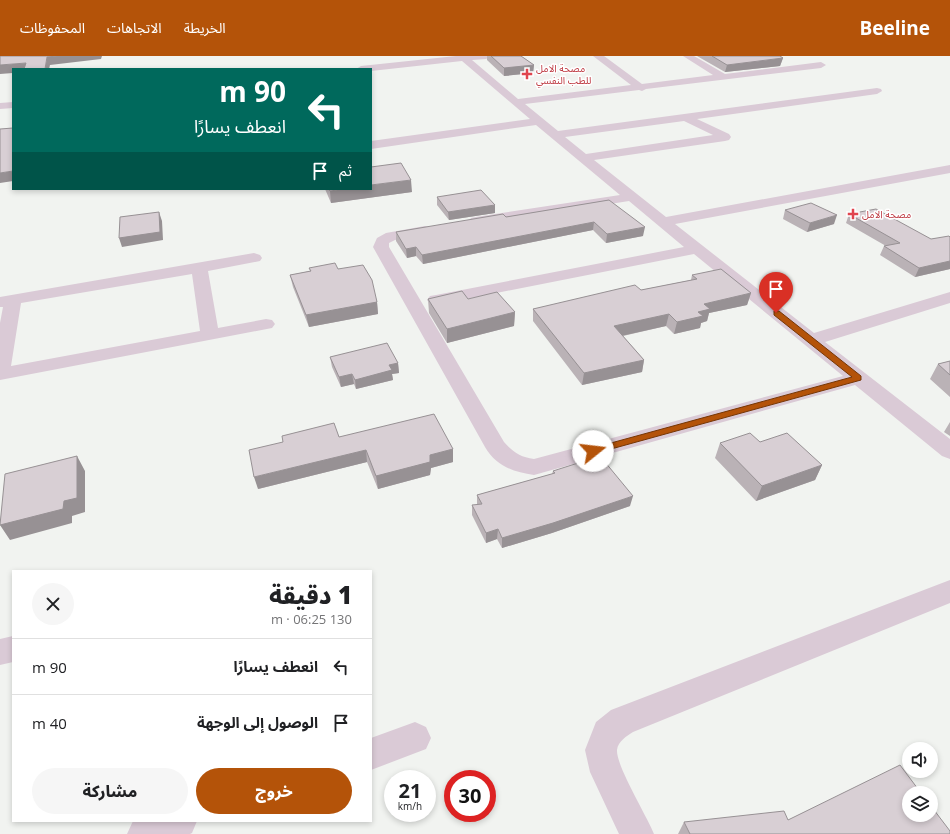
<!DOCTYPE html>
<html lang="ar">
<meta charset="utf-8">
<style>
body{margin:0;font-family:"Open Sans","Noto Sans Arabic",sans-serif;background:#f6f6f6;color:#202124;direction:rtl;height:100vh;display:flex;flex-direction:column;font-size:15px;white-space:nowrap}
*{box-sizing:border-box;margin:0}
p{font-size:13px;color:#757577}
.icon{flex:none;width:22px;height:22px;fill:none;stroke:currentColor;stroke-width:2;stroke-linecap:round;stroke-linejoin:round}
.map{position:relative;flex:1;overflow:hidden;direction:ltr}
.side{position:absolute;left:12px;top:514px;width:360px;height:252px;display:flex;flex-direction:column;background:#fff;border-radius:0px;box-shadow:0 2px 6px #0003;direction:rtl}
.side>*{flex:none}
.guide{position:absolute;left:12px;top:12px;width:360px;height:122px;border-radius:0px;box-shadow:0 2px 6px #0003;direction:rtl;background:#00695c;color:#fff;overflow:hidden}
.buttons{position:absolute;left:902px;top:686px;display:grid;gap:8px}
.buttons a{display:grid;place-items:center;width:36px;height:36px;border-radius:50%;background:#fff;box-shadow:0 2px 6px #0003;font-size:20px}
.speed{position:absolute;left:384px;top:714px;display:flex;gap:8px;font-size:20px;font-weight:700;text-align:center}
.speed>*{display:grid;place-content:center;width:52px;height:52px;border-radius:50%;background:#fff;box-shadow:0 2px 6px #0003;line-height:1}
.speed small{font-size:10px;font-weight:400}
.speed .limit{border:6px solid #d22;background:#fff;color:#111}
.pin{position:absolute;display:grid;place-items:center;width:34px;height:34px;color:#fff;margin:-41px -17px;border-radius:50% 50% 50% 0;rotate:-45deg;box-shadow:0 0 4px #0007}
.pin .icon{rotate:45deg}
.me{position:absolute;width:44px;margin:-22px;rotate:74deg;stroke-linejoin:round;filter:drop-shadow(0 0 3px #0008)}
.turn{display:flex;align-items:center;gap:14px;height:84px;padding:0 20px;font-size:18px}
.turn .icon{width:52px;height:52px;stroke-width:2.5}
.turn b{display:block;font-size:28px;line-height:34px}
.then{display:flex;align-items:center;height:38px;padding:0 20px;background:#0003;gap:8px;font-size:15px}
.round{display:grid;place-items:center;flex:none;width:42px;height:42px;border-radius:21px;background:#f6f6f6}
.head{display:flex;align-items:center;justify-content:space-between;height:68px;padding:0 20px}
h1{font-size:24px;font-weight:800;line-height:30px}
.cta{display:flex;gap:8px;margin-top:auto;padding:8px 20px}
.cta a{flex:1;height:46px;border-radius:24px;background:#b45309;color:#fff;font-size:16px;font-weight:800;line-height:46px;text-align:center}
.cta a+a{background:#f6f6f6;color:#202124}
ul{padding:0;list-style:none}
li{display:flex;align-items:center;gap:12px;height:56px;padding:0 20px;border-top:1px solid #e0e0e0}
li div{flex:1}
li b{display:block;font-size:15px}
li em{font-style:normal}
header{display:flex;align-items:center;gap:24px;box-sizing:border-box;height:56px;padding:0 20px;background:#b45309;color:#fff}
header strong{font-size:19px}
nav{display:flex;gap:22px;margin-inline-start:auto;font-size:14px}
.map>svg:first-child{display:block}
</style>
<header>
<strong>Beeline</strong>
<nav><a>الخريطة</a><a>الاتجاهات</a><a>المحفوظات</a></nav>
</header>
<div class="map">
<svg width="950" height="778" viewBox="0 0 950 778">
<rect width="100%" height="100%" fill="#f1f3f0"/>
<g fill="none" stroke-linecap="round" stroke-linejoin="round">
<!-- minor -->
<path fill="#dacad6" fill-rule="evenodd" d="M456,0H491L486,3L472,4L518,43L631,29L593,0H604L642,28L713,19L683,0H694L725,18L821,6L826,9L821,12L646,33L642,35L639,34L525,48L558,75L877,32L881,33L882,35L877,38L697,63L729,78L731,81L729,84L725,85L594,104L666,161L950,109V117L675,168L814,277L950,236V247L825,286L950,383V403L942,400L855,329L534,419C513,416 496,410 485,391L373,191L377,182L386,177L425,170L430,171L432,174L430,177L395,184L389,187V191L504,386C513,396 520,401 534,403L843,320L694,198L436,249L430,248L427,244L430,240L436,239L684,191L629,145L476,169L471,168L469,165L471,162L476,161L620,139L536,69L371,93V85L530,63L462,5L371,15V13H356L361,10ZM684,65L713,79L586,98L565,81Z
M13,46V52L0,53V47Z
M254,197L260,199L262,202L260,205L208,215L218,272L266,263L272,264L275,268L272,272L0,324V267L3,251H0V241ZM192,218L200,275L11,310L21,247Z
M950,524V547L633,676C627,680 618,685 617,694C616,710 647,760 654,778H619L590,716L585,694L596,666L611,654Z
M13,580V606L0,609V583Z
M415,666L426,671L431,682L426,693L371,714V682Z
M133,765H197L192,777L190,778H127Z"/>
</g>
<!-- wall -->
<path fill="#bab2b6" d="M487,0H521L534,9L533,17L504,20L487,4Z
M697,0H780L783,2L780,10L725,16Z
M325,133H371L412,136L331,147Z
M437,141L495,149V157L449,164L437,149Z
M609,144L643,180L606,187L593,174L423,208L416,200L407,202L396,185V176L506,161Z
M785,154L834,168L807,176L783,163Z
M849,158L931,183L950,181V213L915,221L880,199L884,190H886L846,167Z
M309,212L338,213L377,246L378,258L309,271L293,231L290,219L310,215Z
M692,219L751,237L747,249L709,257L707,265L701,267L700,272L674,278L666,270L623,280L644,304L642,316L582,329L533,265V253L641,234L691,224Z
M428,243H468L515,256L514,270L447,287L429,257Z
M330,301L398,307L399,317L392,318L393,324L356,333L354,328L341,331L332,311Z
M950,305V341L930,323L938,308Z
M950,366V380L944,376Z
M339,381L453,393V406L431,412L430,419L378,433L367,406L258,433Z
M760,386L822,409L815,424L756,445L715,402L720,387Z
M553,415L630,450L552,477L502,492L497,483L486,487L472,459V449H477V439L552,418Z
M788,764L950,778H678L684,766Z"/>
<!-- shaded-wall -->
<path fill="#979194" d="M57,0H102L101,3L50,9L49,13H45L47,1Z
M783,2L780,10L725,16L727,9Z
M26,7L28,13H13V17L0,18V9Z
M534,9L533,17L504,20V12Z
M13,115V125L0,127V117Z
M411,124L412,136L331,147L330,135L345,133H371V129Z
M495,149V157L449,164L448,156Z
M159,156L162,165L163,184L122,191L119,182Z
M837,159L834,168L807,176L810,167Z
M594,166L593,174L423,208L422,199Z
M645,171L643,180L606,187L607,178Z
M416,191V200L407,202L406,193Z
M950,205V213L915,221L919,212Z
M751,237L747,249L709,257L707,265L701,267L700,272L674,278L677,266L698,256L704,248Z
M377,246L378,258L309,271L306,259Z
M515,256L514,270L447,287V273Z
M669,258L666,270L612,282L614,270Z
M644,304L642,316L582,329L584,317Z
M398,307L399,317L392,318L393,324L356,333L355,324L389,309Z
M352,318L354,328L341,331L339,321Z
M453,393V406L431,412L430,419L378,433L376,420L430,399Z
M366,394L367,406L258,433L254,421Z
M77,400L85,415V456L72,460V467L10,484L0,469Z
M822,409L815,424L756,445L762,430Z
M633,440L630,450L552,477L502,492V482Z
M498,473L497,483L486,487V477Z"/>
<!-- building -->
<path fill="#d8cfd4" stroke="#979194" d="M0,0H57L47,1L45,13H24L26,7L0,9Z
M491,0H521L534,9L504,12Z
M712,0H780L783,2L727,9Z
M13,72V115L0,117V73Z
M401,107L411,124L371,129V111Z
M329,133H345L330,135Z
M481,134L495,149L448,156L437,141Z
M609,144L645,171L607,178L594,166L422,199L416,191L406,193L396,176L503,158L506,161Z
M811,147L837,159L810,167L785,154Z
M876,153L931,183L949,180L950,181V205L919,212L884,190L900,187L849,158Z
M159,156L160,176L119,182L120,161Z
M335,207L338,213L363,209L372,224L377,246L306,259L290,219L311,215L309,212Z
M721,213L751,237L704,248L710,253L698,256L703,260L677,266L669,258L614,270L644,304L584,317L533,253L635,229L641,234L697,223L692,219Z
M462,235L468,243L497,236L515,256L447,273L428,243Z
M387,287L398,307L389,309L392,314L355,324L352,318L339,321L330,301Z
M950,305V319L938,308Z
M434,358L453,393L430,399V406L376,420L366,394L254,421L249,394L283,386L282,380L334,367L339,381Z
M750,377L760,386L787,377L822,409L762,430L720,387Z
M77,400V442L64,445L63,453L0,469L5,418Z
M600,400L633,440L553,467L502,482L498,473L486,477L472,449L482,448L477,439L555,417L553,415Z
M900,709L921,737H909V759H931V750L950,775V778H690L684,766L784,755L788,764Z"/>
<!-- route -->
<path fill="#b45309" stroke="#753606" d="M774,255H779L861,320V324L593,398L589,397L588,395L589,393L852,321L774,259Z"/>
<!-- markers -->
<g fill="#e0444e" stroke="#fff" stroke-width="1.5">
<path d="M525 12h4v4h4v4h-4v4h-4v-4h-4v-4h4z"/>
<path d="M851 152h4v4h4v4h-4v4h-4v-4h-4v-4h4z"/>
</g>
<g text-anchor="middle" stroke-width="3" stroke-linejoin="round" paint-order="stroke">
<!-- far-health labels -->
<g font-size="10" fill="#be3a42" stroke="#fff" text-anchor="start">
<text x="536" y="16">مصحة الامل<tspan x="536" dy="12">للطب النفسي</tspan></text>
<text x="862" y="162">مصحة الامل</text>
</g>
</g>
</svg>
<div class="buttons">
<a><svg class="icon" aria-label="sound" viewBox="0 0 24 24"><path d="M4 9h4l5-4v14l-5-4H4zM17 9q2 3 0 6"/></svg></a>
<a><svg class="icon" aria-label="layers" viewBox="0 0 24 24"><path d="M12 4l9 5-9 5-9-5zM3 14l9 5 9-5"/></svg></a>
</div>
<div class="speed"><div>21<small>km/h</small></div><div class="limit">30</div></div>
<div class="pin" style="left:776px;top:257px;background:#d93025"><svg class="icon" aria-label="arrive" viewBox="0 0 24 24"><path d="M6 21V4h12l-3 4 3 4H6"/></svg></div>
<svg class="me" style="left:593px;top:395px" viewBox="-20 -20 40 40"><circle r="19" fill="#fff"/><path d="M0-13L10 11 0 6-10 11z" fill="#b45309"/></svg>
<div class="guide">
<div class="turn"><svg class="icon" aria-label="left" viewBox="0 0 24 24"><path d="M17 20v-9H6M10 6l-5 5 5 5"/></svg><div><b>90 m</b>انعطف يسارًا</div></div>
<div class="then">ثم<svg class="icon" aria-label="arrive" viewBox="0 0 24 24"><path d="M6 21V4h12l-3 4 3 4H6"/></svg></div>
</div>
<section class="side">
<div class="head"><div><h1>1 دقيقة</h1><p>130 m · 06:25</p></div><a class="round"><svg class="icon" aria-label="close" viewBox="0 0 24 24"><path d="M6 6l12 12M18 6L6 18"/></svg></a></div>
<ul>
<li><svg class="icon" aria-label="left" viewBox="0 0 24 24"><path d="M17 20v-9H6M10 6l-5 5 5 5"/></svg><div><b>انعطف يسارًا</b></div><em>90 m</em></li>
<li><svg class="icon" aria-label="arrive" viewBox="0 0 24 24"><path d="M6 21V4h12l-3 4 3 4H6"/></svg><div><b>الوصول إلى الوجهة</b></div><em>40 m</em></li>
</ul>
<div class="cta"><a>خروج</a><a>مشاركة</a></div>
</section>
</div>
